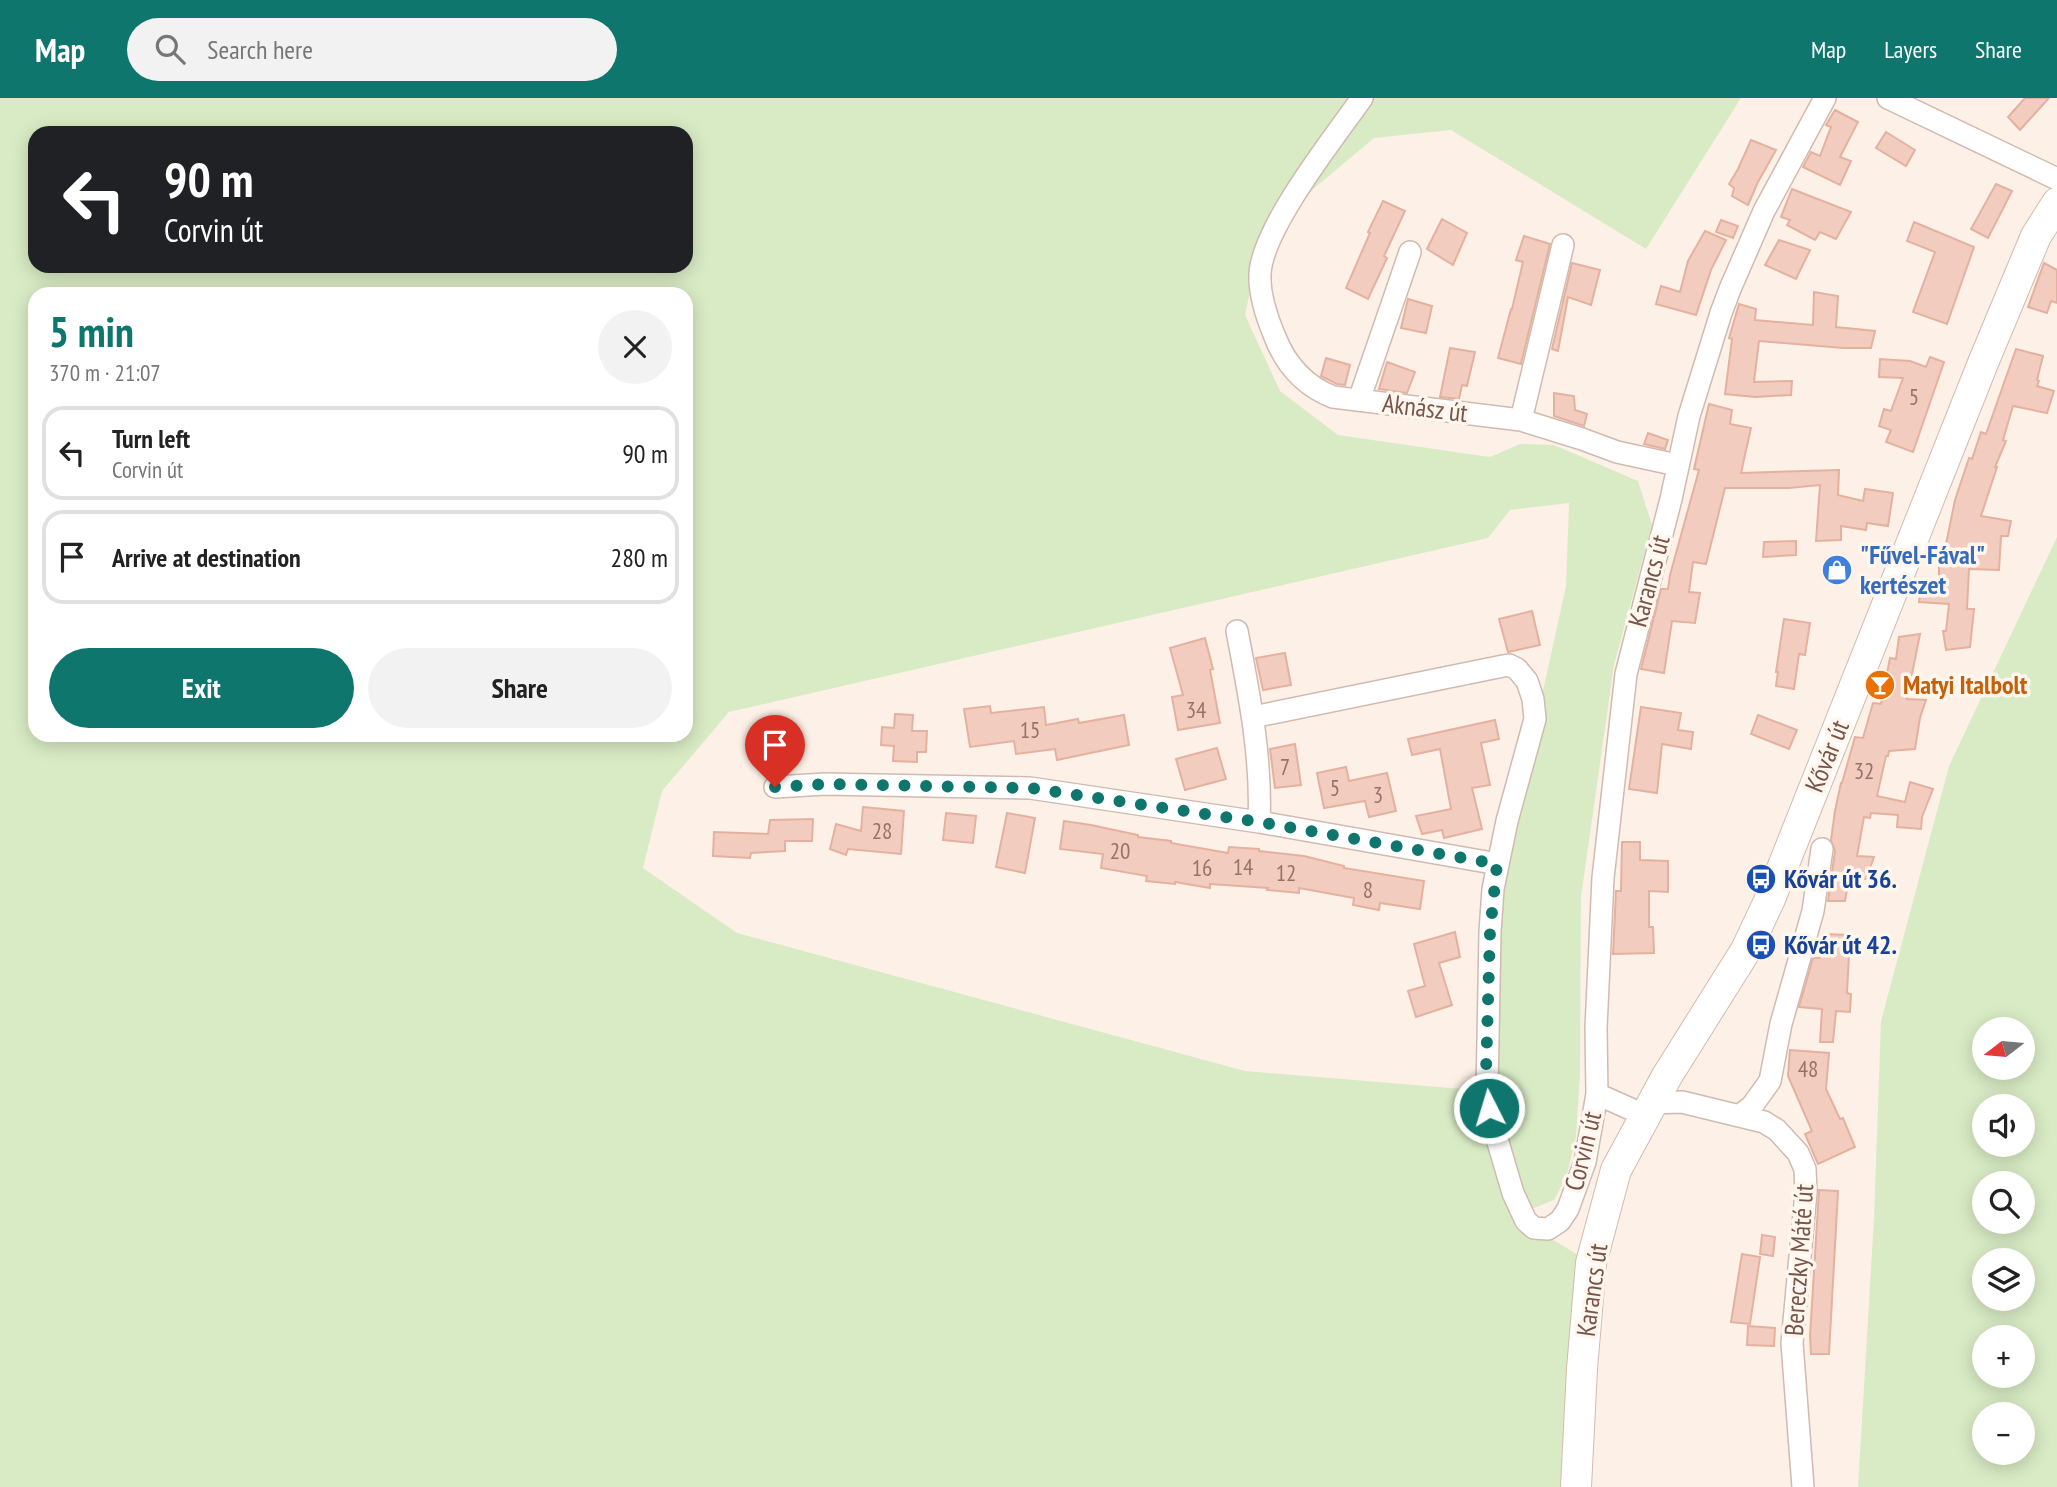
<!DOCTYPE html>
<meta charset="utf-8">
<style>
body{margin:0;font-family:"PT Sans Narrow",sans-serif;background:#f2f2f2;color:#222;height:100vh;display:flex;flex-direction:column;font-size:26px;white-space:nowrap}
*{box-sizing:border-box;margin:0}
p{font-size:23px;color:#767676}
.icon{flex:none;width:38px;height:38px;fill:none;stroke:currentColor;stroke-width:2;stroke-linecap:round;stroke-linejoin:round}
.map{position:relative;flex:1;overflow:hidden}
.side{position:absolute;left:28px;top:189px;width:665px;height:455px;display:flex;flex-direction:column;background:#fff;border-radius:21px;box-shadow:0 4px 18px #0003}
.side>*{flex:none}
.top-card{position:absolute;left:28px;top:28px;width:665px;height:147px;border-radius:21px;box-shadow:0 4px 18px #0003;background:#202124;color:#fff;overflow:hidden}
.needle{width:46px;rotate:254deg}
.buttons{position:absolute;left:1972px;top:919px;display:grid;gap:14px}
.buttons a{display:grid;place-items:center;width:63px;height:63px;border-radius:50%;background:#fff;box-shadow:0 4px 18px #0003;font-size:35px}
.pin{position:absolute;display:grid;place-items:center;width:60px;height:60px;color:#fff;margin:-72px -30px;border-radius:50% 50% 50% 0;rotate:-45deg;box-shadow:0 0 7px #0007}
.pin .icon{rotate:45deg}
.me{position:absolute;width:77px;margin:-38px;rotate:355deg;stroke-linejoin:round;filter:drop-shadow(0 0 5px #0008)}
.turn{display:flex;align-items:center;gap:24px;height:147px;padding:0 21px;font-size:32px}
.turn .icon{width:91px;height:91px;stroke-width:2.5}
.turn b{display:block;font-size:49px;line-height:60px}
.round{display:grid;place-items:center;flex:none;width:74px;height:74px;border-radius:37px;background:#f2f2f2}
.overview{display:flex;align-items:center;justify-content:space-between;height:119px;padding:0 21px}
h1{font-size:42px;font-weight:700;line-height:52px;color:#0f766e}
.primary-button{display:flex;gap:14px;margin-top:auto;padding:14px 21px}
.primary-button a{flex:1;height:80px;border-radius:42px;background:#0f766e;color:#fff;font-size:28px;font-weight:700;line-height:80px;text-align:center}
.primary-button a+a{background:#f2f2f2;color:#222}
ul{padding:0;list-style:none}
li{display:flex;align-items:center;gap:21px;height:94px;margin:0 14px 10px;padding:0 7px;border:4px solid #e0e0e0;border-radius:21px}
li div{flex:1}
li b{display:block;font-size:26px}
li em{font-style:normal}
header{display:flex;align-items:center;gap:42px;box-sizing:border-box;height:98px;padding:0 35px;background:#0f766e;color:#fff}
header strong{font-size:33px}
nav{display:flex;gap:38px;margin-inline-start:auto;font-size:24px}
.search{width:490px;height:63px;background:#f2f2f2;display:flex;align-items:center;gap:18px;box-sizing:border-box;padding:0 24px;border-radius:38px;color:#767676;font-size:26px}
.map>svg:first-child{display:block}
</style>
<header>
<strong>Map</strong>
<div class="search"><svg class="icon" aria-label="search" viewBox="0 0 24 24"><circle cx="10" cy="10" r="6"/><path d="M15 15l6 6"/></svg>Search here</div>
<nav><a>Map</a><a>Layers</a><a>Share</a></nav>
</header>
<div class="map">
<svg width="2057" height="1389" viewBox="0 0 2057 1389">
<rect width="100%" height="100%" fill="#fdf1e7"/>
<!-- green -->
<path fill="#d9ebc5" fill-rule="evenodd" d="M0,0H1741L1646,151L1451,32L1374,40L1263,133L1245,217L1280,293L1338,337L1490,359L1520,346L1554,347L1638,383L1652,427L1614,567L1581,799L1580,976L1576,1039L1566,1080L1554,1102L1534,1110H1520L1534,1130L1591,1165L1576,1389H0ZM35,35H686V168H35ZM35,196H686V637H35ZM1569,405L1566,488L1490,834L1487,993L1245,973L737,835L643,770L662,693L729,614L1488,440L1510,412Z
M2057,439V1389H1858L1874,1120L1881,923L1949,668ZM1984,931H2023V970H1984ZM1984,1008H2023V1046H1984ZM1984,1085H2023V1124H1984ZM1984,1162H2023V1200H1984ZM1984,1239H2023V1278H1984ZM1984,1316H2023V1354H1984Z"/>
<!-- building -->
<path fill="#f2ccbe" stroke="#e5b19f" stroke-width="2" d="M2025,0H2049L2020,32L2008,19Z
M1835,12L1858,24L1840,59L1851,63L1840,87L1803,69L1811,54L1820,58L1831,29L1826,27Z
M1886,34L1915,52L1906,68L1876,50Z
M1751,42L1776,52L1758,84L1748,107L1732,98L1734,90L1729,86L1738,71Z
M1996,86L2012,93L1988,140L1971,131Z
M1792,91L1851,114L1836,141L1820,134L1815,142L1787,127L1790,122L1781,119Z
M1383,103L1405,113L1384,158L1387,160L1368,201L1346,190L1370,135L1368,134Z
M1442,121L1467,135L1453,167L1427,151Z
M1721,122L1738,128L1733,140L1716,134Z
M1914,124L1974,149L1947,226L1913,214L1935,154L1907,143Z
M1705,133L1726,142L1711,172L1696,217L1656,206L1661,188L1680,194L1688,163Z
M1524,138L1550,146L1521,266L1498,260L1511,211H1512L1523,164L1516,162Z
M1779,142L1810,152L1796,181L1765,167Z
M1572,165L1600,172L1591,207L1568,199L1558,253L1552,251Z
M2044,165L2057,172V205L2051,203L2047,215L2028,209Z
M1814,194L1838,198L1836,229L1875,233L1871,250H1843L1759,243L1754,284L1792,283L1791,297L1755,299L1725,296L1732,241L1729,240L1739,206L1756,211L1755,222L1813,227Z
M1408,201L1432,208L1426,235L1401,230Z
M1450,250L1475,254L1467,288L1462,287L1459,301L1440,299Z
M2016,251L2043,258L2037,282L2039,283L2037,288L2054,293L2047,315L2013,308L2003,342L2006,343L1995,369H1997L1981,418L2011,423L2008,438H2001L1999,472L1969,471L1967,511H1974L1970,549L1946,552L1943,533H1946L1949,506L1919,504L1921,486L1939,487V451H1945L1955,402L1969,360L1972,361L1981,334L1986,336Z
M1930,259L1944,264L1913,354L1886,344L1891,332L1879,328L1884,311L1891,313L1903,280L1879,279L1880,261L1910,263L1926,269Z
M1326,260L1350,267L1345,287L1337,286L1321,278Z
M1387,264L1415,274L1407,295L1379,291Z
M1554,295L1574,298L1575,312L1587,316L1584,328L1554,318Z
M1709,306L1732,312L1730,326L1751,330L1741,375L1839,372L1838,397L1863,403L1865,391L1893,395L1888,428L1867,425L1866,432L1841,428V442L1816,443L1820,387L1789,390H1725L1706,466L1693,464L1689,494L1700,495L1695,525L1672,523L1664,575L1641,571L1661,491H1668L1670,477L1699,372L1694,371Z
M1648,335L1668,342L1665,351L1644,346Z
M1796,443V457L1763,459L1764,444Z
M1532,513L1540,547L1508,554L1499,521Z
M1784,521L1810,525L1805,557L1799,556L1794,591L1776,588L1778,574H1776Z
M1920,536L1907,601L1926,602L1920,620L1915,651L1889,653L1888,658H1886L1877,698L1905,704L1910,684L1933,691L1922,719L1921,731L1897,729L1898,717L1871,715L1870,720L1864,719L1857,758L1874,759L1866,781L1849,780L1845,803H1828L1835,753L1831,742L1835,713L1841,685H1842L1855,639L1863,640L1873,605L1881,606L1890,560L1896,561L1899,539Z
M1205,540L1213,571L1210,572L1220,625L1178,632L1172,599L1183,597L1170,550Z
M1285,555L1291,587L1263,592L1256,560Z
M990,608L991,615L1044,609L1046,627L1078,621L1079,625L1124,617L1129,647L1057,662L1055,651L1016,656L1014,643L970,649L964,611Z
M1641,609L1681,615L1678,632L1693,634L1691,651L1662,646L1657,695L1629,691Z
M895,616L913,617L912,633H927L926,654H917V664L893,663L894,648L881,647L882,629L894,630Z
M1758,617L1797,632L1789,651L1751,636Z
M1495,622L1499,641L1481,645L1490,687L1472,690L1482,731L1444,740L1442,732L1422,736L1416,718L1451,711L1440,651L1412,657L1408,641Z
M1295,646L1301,687L1275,690L1270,651Z
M1217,650L1226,681L1185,692L1176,661Z
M1346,669L1349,683L1387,675L1396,713L1369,719L1365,703L1324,710L1317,675Z
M863,709L904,713L901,756L848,751L846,757L830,751L836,726L861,733Z
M946,715L976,718L973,745L943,742Z
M1007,715L1035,720L1025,775L996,769Z
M813,721L812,743H785V753L751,755L750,760L713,758L714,734L768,736L770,722Z
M1064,723L1091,727L1138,737V739L1171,743V745L1228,755L1229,749L1259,751V753L1304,758L1344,768V770L1424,783L1420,811L1380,805L1379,812L1353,807L1354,800L1299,790V795L1267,792L1268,790L1210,786V790L1175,784V786L1146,783L1147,778L1101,770L1103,756L1060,751Z
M1622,744H1640V762L1668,763V794L1649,793V829H1653L1654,855L1613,856L1616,793H1621Z
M1455,834L1460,859L1439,865L1452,907L1416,919L1408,893L1425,888L1414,846Z
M1822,836L1850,837L1847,895L1851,896L1850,914L1836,913L1833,944H1820L1822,911L1799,909L1813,860H1820Z
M1790,952L1829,955L1826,991L1840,1021L1843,1020L1855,1049L1818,1066L1805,1036L1812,1033L1788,978Z
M1819,1092L1838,1093L1829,1256H1811L1810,1238Z
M1762,1137L1775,1139L1773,1158L1760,1156Z
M1742,1156L1760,1159L1750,1226L1731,1224Z
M1748,1228L1775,1230L1774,1248L1747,1247Z"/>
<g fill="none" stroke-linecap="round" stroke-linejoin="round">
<!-- minor casing -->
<g stroke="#d1baaf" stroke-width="24">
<path id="minor" d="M1362,0C1334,40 1262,130 1260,176C1259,197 1267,220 1275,239C1286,267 1305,288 1333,299L1521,322L1582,341L1617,354L1677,367
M1888,0L2057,81
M1359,302L1410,154
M1521,322L1563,147
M1237,533C1249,596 1262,659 1259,724
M1253,619L1503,568L1509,567L1517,571L1527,583L1533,601L1535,621L1507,723L1493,791L1490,834L1487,994L1492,1024L1513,1095L1526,1123L1534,1130L1548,1131L1560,1123L1568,1111L1585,1064L1597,996L1596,930L1603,780L1626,576L1671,401L1689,318L1721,215L1730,191L1764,113L1825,0
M775,689L825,686L1030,690L1259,724L1498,766
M1597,996L1644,1017
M1651,1005L1682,1004L1764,1024L1777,1032L1798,1055L1805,1071L1806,1094L1792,1245L1803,1389
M1739,1018L1752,1008L1770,983L1781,926L1813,813L1822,751"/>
</g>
<!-- secondary casing -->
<g stroke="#d4b9ad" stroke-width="32">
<path id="secondary" d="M1576,1389L1582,1271L1591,1165L1616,1072L1667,978L1746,852L1770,801L1983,265L2036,138L2057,105"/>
</g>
<!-- minor -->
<use href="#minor" stroke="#fff" stroke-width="21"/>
<!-- secondary -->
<use href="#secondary" stroke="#fff" stroke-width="30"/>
</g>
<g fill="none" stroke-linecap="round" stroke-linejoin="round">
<!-- route -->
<path stroke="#0f766e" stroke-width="12" stroke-dasharray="0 21.6" d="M775,689L825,686L1030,690L1259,724L1497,766L1490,834L1486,974L1489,1010"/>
</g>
<!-- icons -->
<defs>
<g id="shop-disc" transform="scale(1.575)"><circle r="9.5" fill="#3f7fe0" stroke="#fff6ee"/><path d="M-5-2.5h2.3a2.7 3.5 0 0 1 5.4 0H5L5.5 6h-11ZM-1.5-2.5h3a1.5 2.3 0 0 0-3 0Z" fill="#fff"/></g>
<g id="bar-disc" transform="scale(1.575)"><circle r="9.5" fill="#e8710a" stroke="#fff6ee"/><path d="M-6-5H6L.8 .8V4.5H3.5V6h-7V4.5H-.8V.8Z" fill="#fff"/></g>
<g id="bus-disc" transform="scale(1.575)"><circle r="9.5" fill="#1a4fb4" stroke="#fff6ee"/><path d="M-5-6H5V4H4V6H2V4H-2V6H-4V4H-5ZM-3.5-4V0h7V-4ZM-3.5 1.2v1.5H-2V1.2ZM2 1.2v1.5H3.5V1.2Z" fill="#fff"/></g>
</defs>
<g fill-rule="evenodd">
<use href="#shop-disc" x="1837" y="472"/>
<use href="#bar-disc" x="1880" y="587"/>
<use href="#bus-disc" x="1761" y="781"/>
<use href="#bus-disc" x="1761" y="847"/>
</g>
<g text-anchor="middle" stroke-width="7" stroke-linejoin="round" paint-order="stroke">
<!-- number labels -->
<g font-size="23" fill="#967368">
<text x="1914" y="307">5</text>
<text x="1196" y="620">34</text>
<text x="1030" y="640">15</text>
<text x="1285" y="677">7</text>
<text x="1864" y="681">32</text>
<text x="1335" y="698">5</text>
<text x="1378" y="705">3</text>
<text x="882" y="741">28</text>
<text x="1120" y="761">20</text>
<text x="1243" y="777">14</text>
<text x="1202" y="778">16</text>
<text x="1286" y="783">12</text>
<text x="1368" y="800">8</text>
<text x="1808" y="979">48</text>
</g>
<!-- street labels -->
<g font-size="26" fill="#77554b" stroke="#fff6ee">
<text transform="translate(1425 310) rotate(7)" y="9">Aknász út</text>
<text transform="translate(1649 483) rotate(-75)" y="9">Karancs út</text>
<text transform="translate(1827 658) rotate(-68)" y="9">Kővár út</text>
<text transform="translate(1583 1053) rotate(-76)" y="9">Corvin út</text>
<text transform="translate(1799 1162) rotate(-86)" y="9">Bereczky Máté út</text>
<text transform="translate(1592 1192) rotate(-82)" y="9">Karancs út</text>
</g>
<!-- shop labels -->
<g font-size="26" font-weight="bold" fill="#366cbe" stroke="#fff6ee" text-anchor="start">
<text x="1860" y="466">"Fűvel-Fával"<tspan x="1860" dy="30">kertészet</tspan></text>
</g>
<!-- food labels -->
<g font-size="26" font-weight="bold" fill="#c56008" stroke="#fff6ee" text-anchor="start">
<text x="1903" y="596">Matyi Italbolt</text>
</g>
<!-- transit labels -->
<g font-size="26" font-weight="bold" fill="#164399" stroke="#fff6ee" text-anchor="start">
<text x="1784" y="790">Kővár út 36.</text>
<text x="1784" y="856">Kővár út 42.</text>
</g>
</g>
</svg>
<div class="buttons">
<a><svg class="needle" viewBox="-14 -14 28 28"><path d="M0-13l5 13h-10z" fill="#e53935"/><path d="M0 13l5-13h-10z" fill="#767676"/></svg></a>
<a><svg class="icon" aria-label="sound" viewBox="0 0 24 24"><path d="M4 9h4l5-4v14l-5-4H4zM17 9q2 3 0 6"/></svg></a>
<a><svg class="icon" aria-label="search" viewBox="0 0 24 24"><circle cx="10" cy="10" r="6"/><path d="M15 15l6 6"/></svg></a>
<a><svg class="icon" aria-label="layers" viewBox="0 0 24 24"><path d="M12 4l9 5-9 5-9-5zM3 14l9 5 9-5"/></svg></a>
<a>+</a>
<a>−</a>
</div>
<div class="pin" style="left:775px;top:689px;background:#d93025"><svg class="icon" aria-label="arrive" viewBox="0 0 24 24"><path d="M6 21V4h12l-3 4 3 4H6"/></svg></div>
<svg class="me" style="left:1489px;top:1010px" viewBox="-20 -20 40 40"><circle r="17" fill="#0f766e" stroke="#fff" stroke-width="3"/><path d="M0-11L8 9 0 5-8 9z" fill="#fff"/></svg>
<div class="top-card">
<div class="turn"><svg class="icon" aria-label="left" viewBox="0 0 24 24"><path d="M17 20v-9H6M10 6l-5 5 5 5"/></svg><div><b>90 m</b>Corvin út</div></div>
</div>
<section class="side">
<div class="overview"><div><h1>5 min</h1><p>370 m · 21:07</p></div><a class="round"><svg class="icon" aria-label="close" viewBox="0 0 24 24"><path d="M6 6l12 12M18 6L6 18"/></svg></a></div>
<ul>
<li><svg class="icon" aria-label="left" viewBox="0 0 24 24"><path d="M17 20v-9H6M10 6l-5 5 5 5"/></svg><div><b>Turn left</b><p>Corvin út</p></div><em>90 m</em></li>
<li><svg class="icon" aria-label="arrive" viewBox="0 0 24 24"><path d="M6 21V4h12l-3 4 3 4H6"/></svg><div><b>Arrive at destination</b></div><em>280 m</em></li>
</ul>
<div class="primary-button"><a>Exit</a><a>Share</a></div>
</section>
</div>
